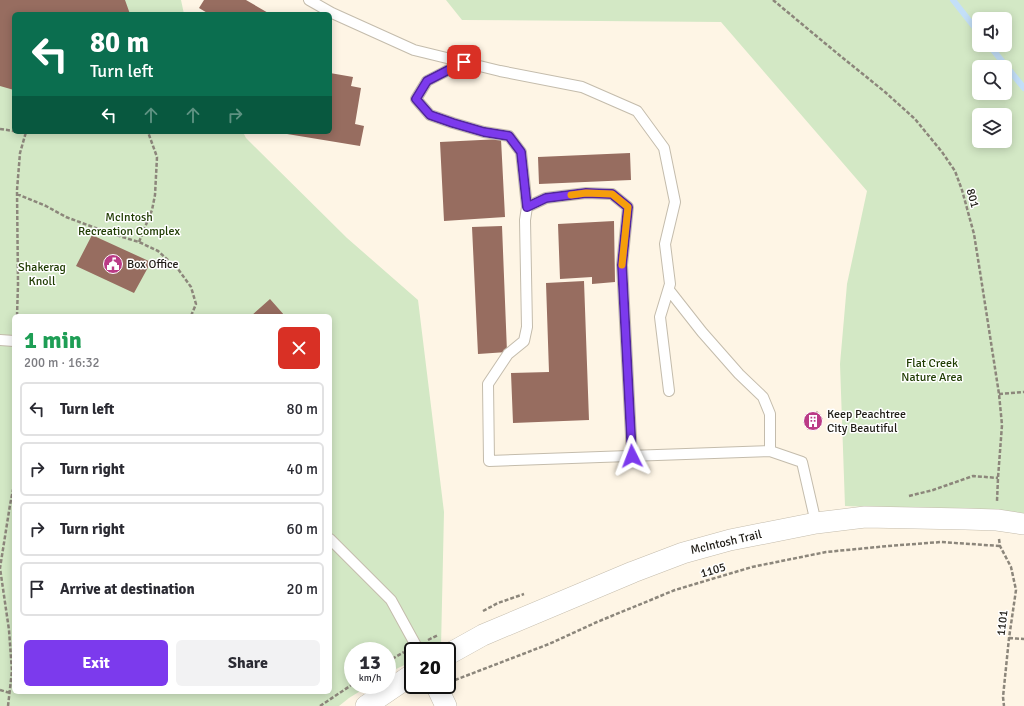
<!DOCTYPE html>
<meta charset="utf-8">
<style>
body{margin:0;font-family:Signika,sans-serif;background:#f2f2f3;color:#2b2b33;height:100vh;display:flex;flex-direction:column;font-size:15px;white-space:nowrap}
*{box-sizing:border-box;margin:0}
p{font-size:13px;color:#7c7c81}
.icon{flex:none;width:22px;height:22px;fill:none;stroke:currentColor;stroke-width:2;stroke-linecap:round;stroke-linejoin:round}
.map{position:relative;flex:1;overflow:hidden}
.drawer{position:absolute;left:12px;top:314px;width:320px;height:380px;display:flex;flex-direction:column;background:#fff;border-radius:6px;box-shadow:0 2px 10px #0003}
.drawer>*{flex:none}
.hud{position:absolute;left:12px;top:12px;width:320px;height:122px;border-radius:6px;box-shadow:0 2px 10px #0003;background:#0b6e4f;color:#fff;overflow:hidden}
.tools{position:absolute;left:972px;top:12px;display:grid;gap:8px}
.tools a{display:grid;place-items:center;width:40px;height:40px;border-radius:6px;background:#fff;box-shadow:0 2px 10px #0003;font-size:20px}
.speed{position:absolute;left:344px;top:642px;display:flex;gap:8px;font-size:20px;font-weight:700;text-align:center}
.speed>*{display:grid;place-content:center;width:52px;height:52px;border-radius:50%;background:#fff;box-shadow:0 2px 10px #0003;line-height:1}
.speed small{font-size:10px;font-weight:400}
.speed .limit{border:2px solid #111;border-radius:6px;background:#fff;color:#111}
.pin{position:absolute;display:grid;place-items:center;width:34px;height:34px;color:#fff;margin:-17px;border-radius:8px;box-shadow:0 2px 6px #0006}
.me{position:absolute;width:44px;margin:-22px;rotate:357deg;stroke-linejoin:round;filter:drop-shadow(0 0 3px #0008)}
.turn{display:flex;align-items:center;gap:14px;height:84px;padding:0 12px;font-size:18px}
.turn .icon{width:52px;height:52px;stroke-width:2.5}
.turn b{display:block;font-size:28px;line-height:34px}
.lanes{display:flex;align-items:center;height:38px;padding:0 12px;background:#0003;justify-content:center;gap:20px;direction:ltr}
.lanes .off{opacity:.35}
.round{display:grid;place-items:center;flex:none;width:42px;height:42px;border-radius:6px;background:#f2f2f3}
.overview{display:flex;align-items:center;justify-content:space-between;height:68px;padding:0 12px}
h1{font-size:24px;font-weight:700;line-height:30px;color:#1e9e55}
.cta{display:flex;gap:8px;margin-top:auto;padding:8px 12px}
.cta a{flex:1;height:46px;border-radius:6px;background:#7c3aed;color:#fff;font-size:16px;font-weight:700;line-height:46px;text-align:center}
.cta a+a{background:#f2f2f3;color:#2b2b33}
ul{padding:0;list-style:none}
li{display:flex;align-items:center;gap:12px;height:54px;margin:0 8px 6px;padding:0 4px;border:2px solid #e1e1e2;border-radius:6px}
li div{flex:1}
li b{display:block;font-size:15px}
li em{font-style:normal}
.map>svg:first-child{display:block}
</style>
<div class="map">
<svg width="1024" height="706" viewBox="0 0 1024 706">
<rect width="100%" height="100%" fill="#fef5e5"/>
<!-- green -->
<path fill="#d3e8c5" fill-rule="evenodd" d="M0,0H181L184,14H14V132H243L246,138L347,238L418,300L444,512L441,647L433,651H413V661L396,669L387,674V651H353V685H370L349,698L339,706H0ZM14,316H330V692H14Z
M446,0H1024V513L845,506L840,364L847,284L867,191L721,22L462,20ZM979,19H1005V45H979ZM979,67H1005V93H979ZM979,115H1005V141H979Z"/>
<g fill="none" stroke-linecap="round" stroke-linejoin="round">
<!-- stream -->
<path stroke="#c3dff8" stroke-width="6" d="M953,0L979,33
M989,45L1024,88"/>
</g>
<!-- building -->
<path fill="#976d60" d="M0,0H125L130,14H14V90L0,86Z
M204,0H246L270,14H209L199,8Z
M330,73L353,77L351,86L361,88L355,124L364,126L360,146L281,133V132H330Z
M501,139L505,217L444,221L440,142Z
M630,153L631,180L539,184L538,157Z
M614,221L615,282L592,284V277L560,279L558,224Z
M502,226L507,352L478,354L472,227Z
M92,235L151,262L134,293L76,266Z
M584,281L589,420L513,423L511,373L549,372L546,283Z
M270,299L285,316H251Z
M817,411L823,419L808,430L803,422Z"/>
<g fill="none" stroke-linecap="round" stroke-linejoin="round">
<!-- service casing -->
<g stroke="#c4bcac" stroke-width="12">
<path id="service" d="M309,0L332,13L414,50L500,71L582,87L637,111L664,148L675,202L665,244L670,284L660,317L669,391
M464,62L427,81L416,99L430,115L453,123L484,132L509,136L521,152L527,207
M669,290L702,332L739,374L763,397L770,414V451
M0,340L14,341
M632,456L622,265L628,207L612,194L586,193L546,198L527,207L525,220L527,327L524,341L508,354L488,384L489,461L770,451L802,462L816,523
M330,539L391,600L419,651"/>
</g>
<!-- minor casing -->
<g stroke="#c4bcac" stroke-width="22">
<path id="minor" d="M447,655L483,635L633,572L683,553L730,540L816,523L865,517L965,519L997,520L1024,524
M436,685L446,706
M366,706L413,674"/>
</g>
<!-- path -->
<path stroke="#8c867b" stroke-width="2.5" stroke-dasharray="4 2" stroke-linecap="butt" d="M773,0L838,54L885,92L915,119L942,152L955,171L962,190L974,234L981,278L999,394L1002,425L998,478L997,501
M0,129L14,131
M17,132L26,133
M17,194L46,206L66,217L109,233L139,242L158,251L178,269L191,287L196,304L191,316
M139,242L152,210L155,195L157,157L148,132
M17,316L18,284L17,190L20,153L26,132
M999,394L1024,392
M909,496L933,490L973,476L998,478
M999,539L1000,546L1011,567L1016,590L1009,638L1003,697L1004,706
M483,611L498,603L524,594
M1009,638L1024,639
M428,640L438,635
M387,662L404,652
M455,680L549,644L597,622L675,590L752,567L826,552L888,546L941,542L1000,546
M0,690L10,693
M8,706L12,671L9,630L0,568L10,505L14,485
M320,706L353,684"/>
<!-- service -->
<use href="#service" stroke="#fff" stroke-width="10"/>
<!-- minor -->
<use href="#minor" stroke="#fff" stroke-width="21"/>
</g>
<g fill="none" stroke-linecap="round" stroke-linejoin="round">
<!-- route casing -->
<g stroke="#51269a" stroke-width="10">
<path id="route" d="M464,62L427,81L416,99L430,115L453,123L484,132L509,136L521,152L527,207L546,198L586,193L612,194L628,207L622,265L632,456"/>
</g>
<!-- route -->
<use href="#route" stroke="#7c3aed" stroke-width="7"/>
<!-- slow -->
<path stroke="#f59e0b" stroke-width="7" d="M571,195L586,193L612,194L628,207L622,265"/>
</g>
<!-- icons -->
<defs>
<g id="civic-disc" transform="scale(1)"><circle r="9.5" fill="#bb3b86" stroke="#fff"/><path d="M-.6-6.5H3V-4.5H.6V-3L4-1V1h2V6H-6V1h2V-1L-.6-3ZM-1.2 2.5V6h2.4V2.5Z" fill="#fff"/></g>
<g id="building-disc" transform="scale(1)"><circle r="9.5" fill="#bb3b86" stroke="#fff"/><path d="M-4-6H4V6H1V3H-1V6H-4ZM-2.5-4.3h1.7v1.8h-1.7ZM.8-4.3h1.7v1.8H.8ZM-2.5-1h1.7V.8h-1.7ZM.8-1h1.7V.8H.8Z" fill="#fff"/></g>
</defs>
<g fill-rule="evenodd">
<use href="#civic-disc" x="113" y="264"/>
<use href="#building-disc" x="813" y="421"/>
</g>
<g text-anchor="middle" stroke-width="3" stroke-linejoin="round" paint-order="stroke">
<!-- street labels -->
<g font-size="12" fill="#1f1c16" stroke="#fff">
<text transform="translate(973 198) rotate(75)" y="4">801</text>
<text transform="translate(726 542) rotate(-13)" y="4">McIntosh Trail</text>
<text transform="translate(713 570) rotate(-16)" y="4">1105</text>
<text transform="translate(1002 623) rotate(-83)" y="4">1101</text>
</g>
<!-- park labels -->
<g font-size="12" fill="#203c03" stroke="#fff">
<text x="129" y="221">McIntosh<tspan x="129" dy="14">Recreation Complex</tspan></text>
<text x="42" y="271">Shakerag<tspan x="42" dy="14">Knoll</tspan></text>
<text x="932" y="367">Flat Creek<tspan x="932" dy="14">Nature Area</tspan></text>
</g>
<!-- poi labels -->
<g font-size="12" fill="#1f1c16" stroke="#fff" text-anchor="start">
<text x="127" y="268">Box Office</text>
<text x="827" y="418">Keep Peachtree<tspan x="827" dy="14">City Beautiful</tspan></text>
</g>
</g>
</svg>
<div class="tools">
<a><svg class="icon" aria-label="sound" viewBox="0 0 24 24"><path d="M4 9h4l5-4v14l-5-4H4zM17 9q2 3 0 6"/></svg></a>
<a><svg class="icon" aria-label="search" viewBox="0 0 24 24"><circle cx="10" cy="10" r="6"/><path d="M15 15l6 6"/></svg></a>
<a><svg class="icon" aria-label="layers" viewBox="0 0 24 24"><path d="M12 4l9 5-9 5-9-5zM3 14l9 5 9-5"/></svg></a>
</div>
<div class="speed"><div>13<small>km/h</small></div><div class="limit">20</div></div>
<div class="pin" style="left:464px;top:62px;background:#d93025"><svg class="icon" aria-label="arrive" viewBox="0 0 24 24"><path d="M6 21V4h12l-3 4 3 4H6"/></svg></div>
<svg class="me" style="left:632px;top:456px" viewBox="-20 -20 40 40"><path d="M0-17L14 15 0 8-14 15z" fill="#7c3aed" stroke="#fff" stroke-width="4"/></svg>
<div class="hud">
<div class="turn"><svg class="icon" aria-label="left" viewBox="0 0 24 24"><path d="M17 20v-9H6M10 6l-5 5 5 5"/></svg><div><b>80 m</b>Turn left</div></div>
<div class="lanes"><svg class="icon" aria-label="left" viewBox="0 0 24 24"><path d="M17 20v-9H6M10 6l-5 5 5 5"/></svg><svg class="icon off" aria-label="ahead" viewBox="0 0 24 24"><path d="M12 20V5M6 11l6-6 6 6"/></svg><svg class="icon off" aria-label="ahead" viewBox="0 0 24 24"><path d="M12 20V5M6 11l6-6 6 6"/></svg><svg class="icon off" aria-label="right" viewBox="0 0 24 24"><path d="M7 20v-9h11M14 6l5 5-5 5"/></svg></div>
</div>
<section class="drawer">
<div class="overview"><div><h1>1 min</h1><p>200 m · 16:32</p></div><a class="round" style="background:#d93025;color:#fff"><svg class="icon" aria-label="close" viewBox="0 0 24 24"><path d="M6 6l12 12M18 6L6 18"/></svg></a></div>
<ul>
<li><svg class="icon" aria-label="left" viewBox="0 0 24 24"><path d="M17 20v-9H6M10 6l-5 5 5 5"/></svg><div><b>Turn left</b></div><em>80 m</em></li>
<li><svg class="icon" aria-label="right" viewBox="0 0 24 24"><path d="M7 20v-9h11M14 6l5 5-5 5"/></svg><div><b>Turn right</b></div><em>40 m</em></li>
<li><svg class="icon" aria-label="right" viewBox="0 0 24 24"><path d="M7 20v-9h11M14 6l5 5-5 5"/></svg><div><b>Turn right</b></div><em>60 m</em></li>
<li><svg class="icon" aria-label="arrive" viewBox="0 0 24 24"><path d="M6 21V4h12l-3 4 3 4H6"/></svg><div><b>Arrive at destination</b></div><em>20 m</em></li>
</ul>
<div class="cta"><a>Exit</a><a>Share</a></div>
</section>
</div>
